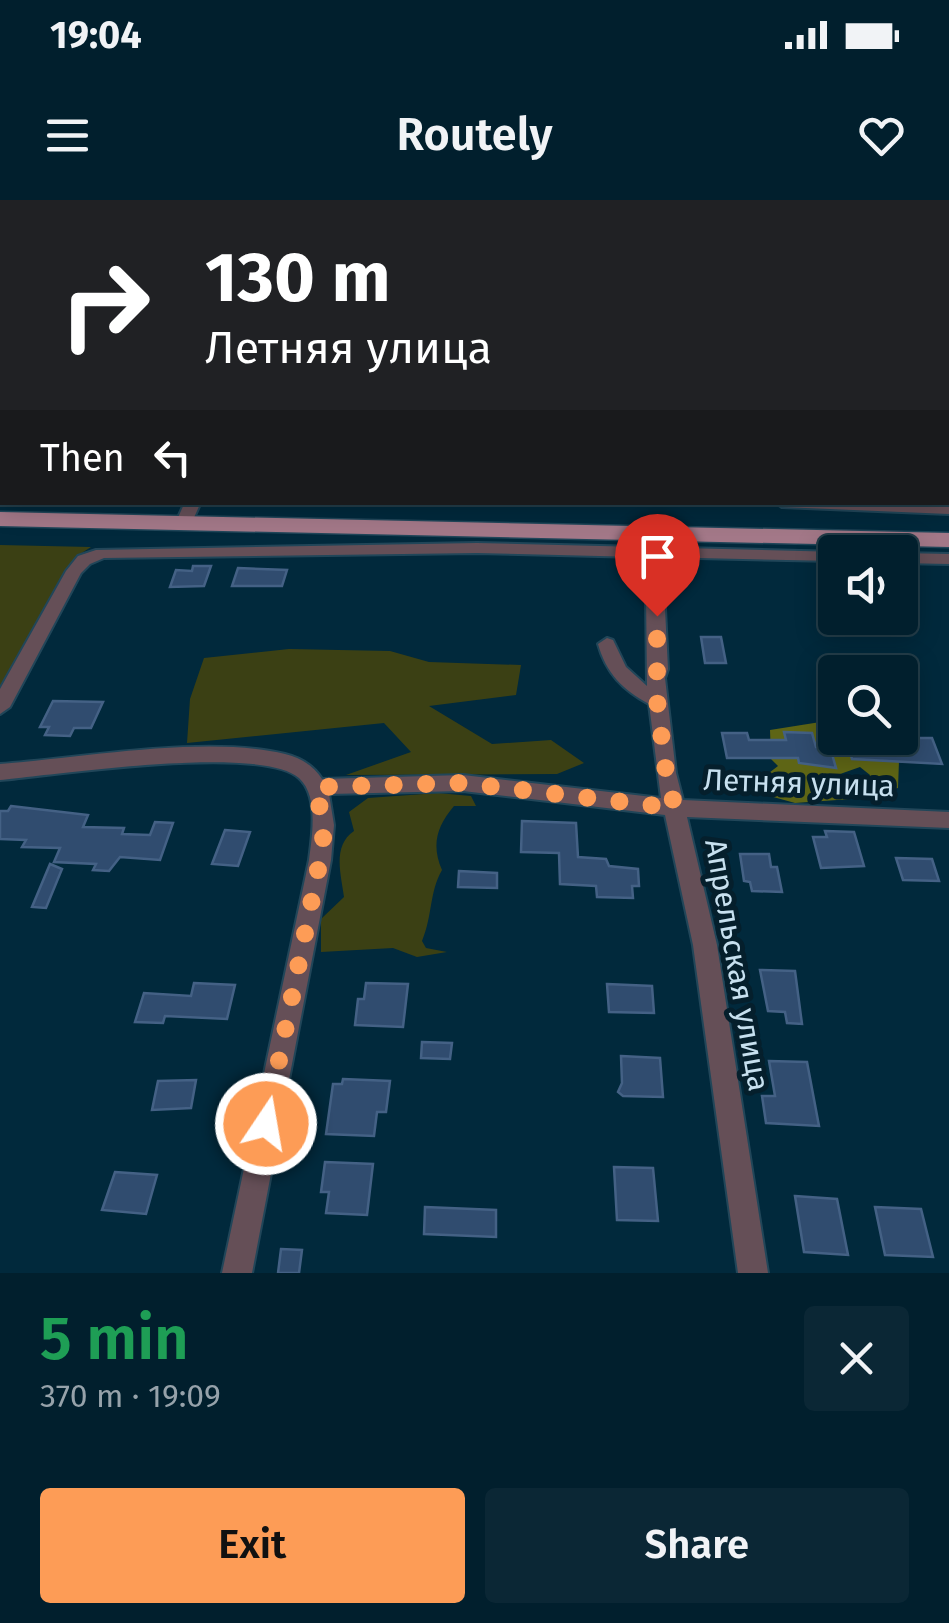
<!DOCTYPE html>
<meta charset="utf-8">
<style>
body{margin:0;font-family:"Fira Sans",sans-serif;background:#0b2735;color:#f1f3f6;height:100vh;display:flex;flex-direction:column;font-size:38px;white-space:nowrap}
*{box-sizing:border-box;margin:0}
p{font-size:32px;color:#96a2aa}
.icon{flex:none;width:55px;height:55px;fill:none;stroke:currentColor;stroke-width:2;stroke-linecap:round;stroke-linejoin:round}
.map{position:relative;height:1073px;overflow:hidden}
.panel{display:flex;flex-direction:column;background:#011f2d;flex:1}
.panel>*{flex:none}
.hud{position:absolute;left:0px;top:0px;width:950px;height:305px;box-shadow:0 5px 25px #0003,0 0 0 2px #233d49;background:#202124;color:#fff;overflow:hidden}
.buttons{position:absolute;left:818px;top:335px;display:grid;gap:20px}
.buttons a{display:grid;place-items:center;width:100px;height:100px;border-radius:10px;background:#011f2d;box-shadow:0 5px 25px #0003,0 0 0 2px #233d49;font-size:50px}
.pin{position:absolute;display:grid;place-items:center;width:85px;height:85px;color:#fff;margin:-102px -42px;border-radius:50% 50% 50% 0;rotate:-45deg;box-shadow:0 0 10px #0007}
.pin .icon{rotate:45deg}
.me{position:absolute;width:110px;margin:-55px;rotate:12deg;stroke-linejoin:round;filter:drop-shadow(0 0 8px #0008)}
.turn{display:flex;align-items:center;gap:35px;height:210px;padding:0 40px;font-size:45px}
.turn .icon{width:130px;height:130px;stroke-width:2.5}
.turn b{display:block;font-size:70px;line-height:85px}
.then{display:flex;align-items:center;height:95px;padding:0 40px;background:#0003;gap:20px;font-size:38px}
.round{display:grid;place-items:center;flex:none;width:105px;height:105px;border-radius:10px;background:#0b2735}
.head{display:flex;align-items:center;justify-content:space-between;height:170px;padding:0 40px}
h1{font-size:60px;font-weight:600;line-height:75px;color:#1e9e55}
.cta{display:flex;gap:20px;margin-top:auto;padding:20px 40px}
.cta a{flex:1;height:115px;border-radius:10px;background:#fd9c56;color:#111;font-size:40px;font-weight:600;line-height:115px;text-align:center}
.cta a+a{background:#0b2735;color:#f1f3f6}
.status{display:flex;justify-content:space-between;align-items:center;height:70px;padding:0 50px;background:#011f2d;direction:ltr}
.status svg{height:28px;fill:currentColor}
header{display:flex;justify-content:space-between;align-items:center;height:130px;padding:0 40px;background:#011f2d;font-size:45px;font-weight:600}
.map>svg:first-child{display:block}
</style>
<div class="status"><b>19:04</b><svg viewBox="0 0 49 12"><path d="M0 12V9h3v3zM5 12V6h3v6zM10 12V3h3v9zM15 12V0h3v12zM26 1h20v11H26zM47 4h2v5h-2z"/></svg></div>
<header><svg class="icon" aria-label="menu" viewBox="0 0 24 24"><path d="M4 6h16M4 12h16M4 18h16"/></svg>Routely<svg class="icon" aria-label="heart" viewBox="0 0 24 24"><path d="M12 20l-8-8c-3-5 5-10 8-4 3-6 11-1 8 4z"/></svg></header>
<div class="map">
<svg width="949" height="1073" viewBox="0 0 949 1073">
<rect width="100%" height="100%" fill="#01293c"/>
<!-- green -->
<path fill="#3b4014" d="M0,345L91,347L77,356L0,497Z
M289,449L390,451L429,462L521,465L516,495L429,506L492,544L551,540L584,563L557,574L346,575L411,552L384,523L187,543L190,499L204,458Z
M438,593L471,596L476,606H454C437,626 431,645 442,670C429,693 433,714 422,741L426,748L447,752L417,757L393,748L321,752V719L344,697C341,674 332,646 354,631L349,612L368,598Z"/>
<!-- forest -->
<path fill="#5e6515" d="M835,504V538H883L877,546L899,561L898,588L863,597L870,575L860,567L826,579L851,599L795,603L766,595L765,576L778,566L771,559L770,530L833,520Z"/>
<!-- building -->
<path fill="#304c6f" stroke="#446185" stroke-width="2.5" d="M193,366H211L204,386L170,387L176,370L192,371Z
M238,368L287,370L282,386H232Z
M701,437H721L726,463H705Z
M53,501L103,502L91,528H74L70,536L45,535L49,527H40Z
M784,532L812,533L816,547H830L836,568L799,563L798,558H727L722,533H747L749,540H786Z
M846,538H932L942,564L852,559Z
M11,606L88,615L83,627L124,628L122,634L150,635L155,622L173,623L160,660L120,657L109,671L93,670L96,664L54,662L60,648L22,647L26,640L0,639V611H8Z
M522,621L576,623L578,657L606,659L609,666L638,669L639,686H632L633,698L597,697L596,686L560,684L559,653L521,652Z
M225,630L250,632L238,666L212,664Z
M825,631L854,632L864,666L821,668L813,637H827Z
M740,654H769L771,667H777L782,692L752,691L750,682L744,681Z
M896,658L932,659L939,681L903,680Z
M50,664L62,669L46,708L32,707Z
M459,671L497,673V688L458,687Z
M760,770L795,771L802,824L787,823L785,812L768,811Z
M194,783L235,785L227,819L165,816L163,823L135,822L144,793L191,796Z
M366,783L408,784L403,827L355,825L358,799H364Z
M607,784L652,786L654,813L609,812Z
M422,842L452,843L450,859L421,858Z
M621,856L660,858L663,897L623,896L618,892L622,883Z
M769,861L807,862L819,926L766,923L762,896H775Z
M343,879L390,881L386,912H377L374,936L326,934L333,884H342Z
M196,880L191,908L152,910L158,881Z
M325,962L373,964L367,1015L326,1013L329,992H321Z
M614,967L653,968L658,1021L617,1020Z
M115,972L157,975L146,1014L102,1010Z
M795,996L837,999L848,1055L804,1052Z
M425,1007L496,1010V1037L424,1034Z
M875,1007L921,1009L933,1057L885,1055Z
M281,1049L302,1050L299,1073H278Z"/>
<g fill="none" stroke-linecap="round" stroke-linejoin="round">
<!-- minor casing -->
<g stroke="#214659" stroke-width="4">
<path id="minor" d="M458,0H468V2H459Z
M619,0H629V2H620Z
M649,0H659L660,2H651Z
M795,0H805L807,2H797Z
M948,45H949V51H948Z
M0,112L2,113V119L0,120Z
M948,133L949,134V144L948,143Z
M948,174H949V182H948Z
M185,302H201L192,322L184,327L176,322Z
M775,302L949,304V314L782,307Z
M477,343L841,352H835V361L655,357L664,389L668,469L665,478L676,573L683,600L949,612V628L687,617L717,745L768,1073H738L693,745L665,615L463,591L329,594L334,625L331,660L252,1073H222L309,660C312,637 319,596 299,578C261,544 56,575 0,580V564C83,558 206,535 285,554C301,558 314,566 322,579L463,575L661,598L649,504C623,490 606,473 598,444L607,438L613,440L626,467L647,486L646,389L639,357L477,353L104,358L90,364L81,373L10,507L0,514V489L66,371L78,356L96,350Z
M900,353L949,354V364L900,363Z"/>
</g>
<!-- major casing -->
<g stroke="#214659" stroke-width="3">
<path id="major" d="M0,312L949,333V347L0,326Z"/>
</g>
<!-- minor -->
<use href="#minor" fill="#654f57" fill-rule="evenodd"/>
<!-- major -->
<use href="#major" fill="#a37888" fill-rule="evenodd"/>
</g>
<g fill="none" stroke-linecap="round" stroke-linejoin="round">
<!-- route -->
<path stroke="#fd9c56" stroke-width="18" stroke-dasharray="0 32.4" d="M266,924L320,660L324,632L316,587L463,583L675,608L666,573L657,500V416"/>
</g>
<g text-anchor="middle" stroke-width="10" stroke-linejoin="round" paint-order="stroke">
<!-- street labels -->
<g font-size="30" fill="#c7e0ef" stroke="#051f2c">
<text transform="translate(799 583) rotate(2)" y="10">Летняя улица</text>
<text transform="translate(737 765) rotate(80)" y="10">Апрельская улица</text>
</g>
</g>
</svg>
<div class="buttons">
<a><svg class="icon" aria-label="sound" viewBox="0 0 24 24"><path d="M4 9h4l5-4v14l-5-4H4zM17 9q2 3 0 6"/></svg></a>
<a><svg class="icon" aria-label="search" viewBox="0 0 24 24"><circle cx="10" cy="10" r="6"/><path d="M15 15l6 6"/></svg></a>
</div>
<div class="pin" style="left:657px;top:416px;background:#d93025"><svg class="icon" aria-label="arrive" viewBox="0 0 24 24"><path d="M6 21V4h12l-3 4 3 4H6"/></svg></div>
<svg class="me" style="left:266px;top:924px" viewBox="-20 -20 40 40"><circle r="17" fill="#fd9c56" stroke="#fff" stroke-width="3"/><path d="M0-11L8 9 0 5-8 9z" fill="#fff"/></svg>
<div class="hud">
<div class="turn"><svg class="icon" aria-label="right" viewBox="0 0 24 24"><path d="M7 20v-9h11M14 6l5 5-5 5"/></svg><div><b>130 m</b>Летняя улица</div></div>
<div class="then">Then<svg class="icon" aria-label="left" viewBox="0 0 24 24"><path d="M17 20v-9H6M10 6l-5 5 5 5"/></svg></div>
</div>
</div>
<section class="panel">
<div class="head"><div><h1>5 min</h1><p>370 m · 19:09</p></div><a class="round"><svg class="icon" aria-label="close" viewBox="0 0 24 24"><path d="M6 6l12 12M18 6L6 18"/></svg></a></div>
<div class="cta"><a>Exit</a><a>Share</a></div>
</section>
